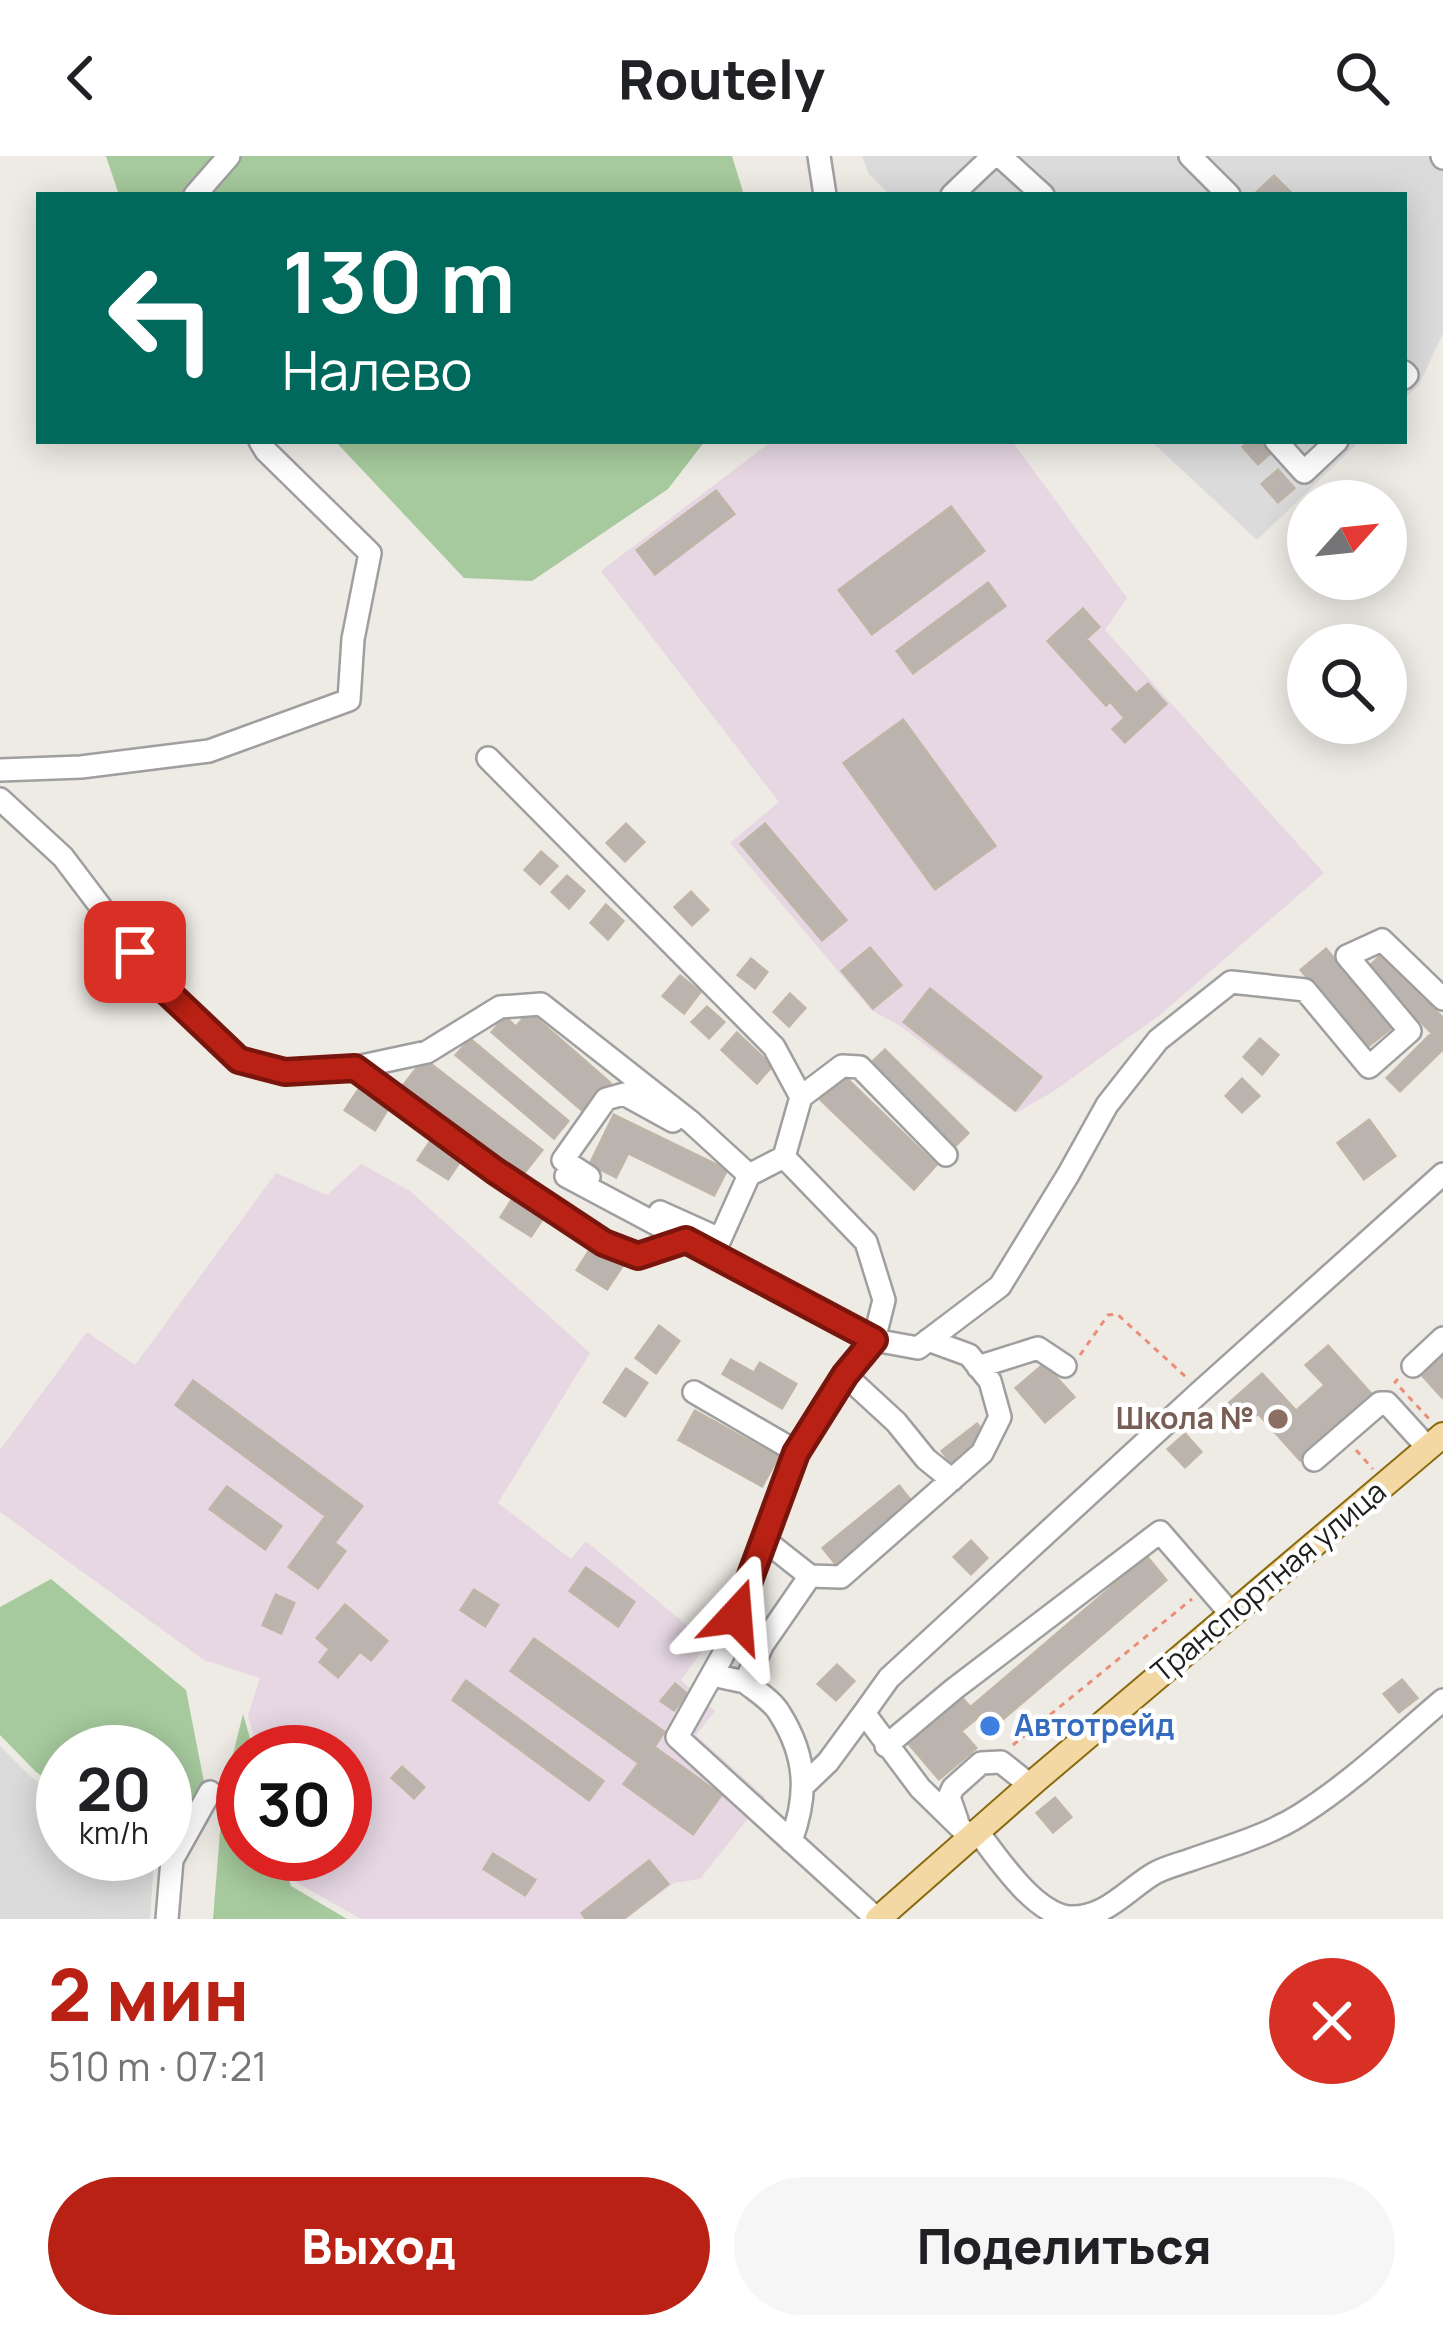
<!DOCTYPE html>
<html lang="ru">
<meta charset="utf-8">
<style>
body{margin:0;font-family:Manrope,sans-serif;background:#f6f6f6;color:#202124;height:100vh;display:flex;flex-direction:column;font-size:45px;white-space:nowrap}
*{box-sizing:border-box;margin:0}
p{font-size:39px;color:#757577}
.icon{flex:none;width:66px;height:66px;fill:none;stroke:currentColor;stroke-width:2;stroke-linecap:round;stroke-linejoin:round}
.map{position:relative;height:1763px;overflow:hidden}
.side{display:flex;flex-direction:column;background:#fff;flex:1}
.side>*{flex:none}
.guide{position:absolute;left:36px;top:36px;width:1371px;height:252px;border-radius:0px;box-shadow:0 6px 30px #0003;background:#00695c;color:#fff;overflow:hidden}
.needle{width:78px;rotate:63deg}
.controls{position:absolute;left:1287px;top:324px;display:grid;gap:24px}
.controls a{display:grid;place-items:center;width:120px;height:120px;border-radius:50%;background:#fff;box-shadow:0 6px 30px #0003;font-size:60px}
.speed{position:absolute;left:36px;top:1569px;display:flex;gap:24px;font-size:60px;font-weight:700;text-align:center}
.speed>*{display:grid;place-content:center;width:156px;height:156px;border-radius:50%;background:#fff;box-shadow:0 6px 30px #0003;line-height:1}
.speed small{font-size:30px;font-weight:400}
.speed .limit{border:18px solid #d22;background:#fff;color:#111}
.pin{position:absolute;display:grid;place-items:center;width:102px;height:102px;color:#fff;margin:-51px;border-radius:24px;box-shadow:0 6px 18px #0006}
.me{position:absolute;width:132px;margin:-66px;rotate:19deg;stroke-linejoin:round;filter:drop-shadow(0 0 9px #0008)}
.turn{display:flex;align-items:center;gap:42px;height:252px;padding:0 48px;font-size:54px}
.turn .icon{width:156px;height:156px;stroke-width:2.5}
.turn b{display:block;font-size:84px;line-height:102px}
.round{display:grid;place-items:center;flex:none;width:126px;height:126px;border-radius:63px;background:#f6f6f6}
.head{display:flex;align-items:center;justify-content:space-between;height:204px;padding:0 48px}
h1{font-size:72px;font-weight:800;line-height:90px;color:#b82113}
.cta{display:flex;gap:24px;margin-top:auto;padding:24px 48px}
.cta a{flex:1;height:138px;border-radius:72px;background:#b82113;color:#fff;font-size:48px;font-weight:800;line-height:138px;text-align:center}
.cta a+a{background:#f6f6f6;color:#202124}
header{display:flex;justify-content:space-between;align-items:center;height:156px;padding:0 48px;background:#fff;font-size:54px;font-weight:800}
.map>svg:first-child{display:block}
</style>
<header><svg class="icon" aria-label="back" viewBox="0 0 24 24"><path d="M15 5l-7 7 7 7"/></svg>Routely<svg class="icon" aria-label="search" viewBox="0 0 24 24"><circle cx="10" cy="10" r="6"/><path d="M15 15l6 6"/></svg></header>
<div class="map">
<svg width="1443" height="1763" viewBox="0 0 1443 1763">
<rect width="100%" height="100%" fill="#eeebe5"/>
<!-- residential -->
<path fill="#dcdbdb" d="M862,0H1443V177L1419,229L1404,243V39H890L869,18Z
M1151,285H1360L1257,384Z
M0,1590L31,1621L63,1643V1698H144L154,1705L150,1763H0Z"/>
<!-- industrial -->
<path fill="#e6d7e2" d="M772,285H1012L1127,442L1105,474L1324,717L1160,859L1054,935L1016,957L900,870L871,854L730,687L779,646L601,415Z
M361,1008L410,1035L590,1197L498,1347L571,1403L586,1385L708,1487L681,1524L715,1555L696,1579L765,1641L700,1723L674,1727L626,1763H361L294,1725L286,1698H345V1596H258L248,1559L260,1522L204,1504L0,1356V1294L87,1176L135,1209L276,1017L327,1039Z"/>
<!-- forest -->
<path fill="#a6c99d" d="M106,0H732L744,39H119Z
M335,285H705L668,333L532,425L464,422Z
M51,1423L186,1534L204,1626L165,1682V1596H63V1634L36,1616L0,1579V1451Z
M243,1558L254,1596H243V1698H282L291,1730L347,1763H213L223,1639Z"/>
<!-- building -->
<path fill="#bbb4ae" stroke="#beb4a8" stroke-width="3" d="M1274,20L1290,36L1287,39H1260L1257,36Z
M1250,285H1270L1276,292L1258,308L1243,291Z
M1278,314L1294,332L1278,346L1262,328Z
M716,335L734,358L655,418L637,394Z
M951,351L984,395L872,478L839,434Z
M988,427L1005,450L913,517L897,495Z
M1083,453L1099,471L1086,483L1136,538L1148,528L1166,548L1125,586L1113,573L1125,562L1110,545L1106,549L1048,485Z
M903,564L995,690L935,733L844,607Z
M626,668L644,686L625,705L607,687Z
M765,668L846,764L822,784L741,688Z
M541,696L557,710L540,728L525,714Z
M567,720L584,735L569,752L552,736Z
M691,736L708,754L692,769L675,751Z
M606,749L623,765L608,783L591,767Z
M870,792L901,829L873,852L842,815Z
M1326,793L1391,872L1366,892L1301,814Z
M1380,800L1443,862V893L1400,935L1387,922L1432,877L1368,812Z
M751,803L767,816L755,832L738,819Z
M680,820L700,836L684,857L663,840Z
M930,833L1041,921L1015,954L904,866Z
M790,838L805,852L789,870L774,856Z
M707,851L724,866L709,882L692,866Z
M529,856L610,927L584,956L492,876L505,861L516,871Z
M737,877L772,910L757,927L722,894Z
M470,883L568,965L554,982L456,899Z
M1260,883L1278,899L1262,918L1244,901Z
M885,894L968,977L952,993L869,909Z
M424,903L542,994L520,1022L403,930Z
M844,920L936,1009L914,1033L821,944Z
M1242,923L1259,940L1242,956L1226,940Z
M361,930L390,949L375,974L345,954Z
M614,959L727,1014L714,1039L628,997L616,1021L590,1008Z
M1369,964L1395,1000L1364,1023L1338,987Z
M434,980L464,999L448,1023L418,1004Z
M517,1036L547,1056L531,1080L501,1061Z
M593,1089L623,1109L607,1133L577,1114Z
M659,1170L679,1185L656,1217L636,1202Z
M1328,1190L1372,1239L1300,1304L1258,1257L1245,1268L1227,1249L1262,1218L1296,1255L1325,1229L1306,1209Z
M1443,1199V1240L1442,1241L1422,1219Z
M731,1204L754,1217L760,1207L796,1228L782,1252L723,1218Z
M1044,1208L1074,1241L1045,1266L1016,1232Z
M626,1213L647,1227L625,1260L604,1246Z
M193,1225L362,1350L334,1387L345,1395L318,1432L289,1411L326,1360L176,1249Z
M695,1255L778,1301L762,1330L679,1284Z
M977,1268L994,1289L959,1317L942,1295Z
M1185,1278L1201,1296L1185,1311L1168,1293Z
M899,1330L919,1355L843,1417L823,1392Z
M227,1331L281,1370L265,1393L210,1353Z
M971,1385L987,1402L971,1418L954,1401Z
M1147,1401L1166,1424L990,1574L970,1552Z
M586,1412L634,1446L618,1470L570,1435Z
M474,1434L498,1449L485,1470L461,1454Z
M276,1439L294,1447L281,1477L263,1469Z
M345,1449L387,1485L371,1504L360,1495L338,1521L320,1506L330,1493L317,1482Z
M534,1483L664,1576L654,1591L721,1639L693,1678L624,1628L639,1607L511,1515Z
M837,1509L854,1525L836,1544L818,1528Z
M1402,1524L1417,1542L1399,1556L1384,1538Z
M466,1525L603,1625L589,1644L453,1544Z
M675,1528L687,1538L674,1554L661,1545Z
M959,1538L978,1561L961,1575L976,1592L939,1623L909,1588L945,1558L941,1553Z
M402,1611L424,1631L414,1642L392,1622Z
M1055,1642L1071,1661L1053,1676L1037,1657Z
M493,1698L535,1724L525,1739L484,1713Z
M649,1705L668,1728L623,1763H586L582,1757Z"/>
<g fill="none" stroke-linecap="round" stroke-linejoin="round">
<!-- minor casing -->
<g stroke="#9f9f9f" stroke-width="26">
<path id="minor" d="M819,0L825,39
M1000,0L1043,39
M1190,0L1229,39
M1442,0L1443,2
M195,39L229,0
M952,39L993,0
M1404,216L1407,219L1404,222
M1276,285L1304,316L1337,285
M488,602L774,891L801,941L784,1001L749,1019
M0,614L81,611L209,595L349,544L353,483L370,397L266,295L260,285
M0,643L63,701L159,828L239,904L285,916L343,914L427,896L500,851L541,848L691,966L749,1019L713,1099
M355,912L495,1015L604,1087L638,1100L686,1085
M801,941L842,910L860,911L946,999
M784,1001L866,1086L884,1144L874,1184L845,1219L797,1296L723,1499L677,1581L877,1763
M566,1020L874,1184L918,1192L1000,1130L1068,1019L1107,949L1158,884L1231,826L1305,834L1369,911L1410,875L1347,800L1382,784L1443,843
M589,1021L563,1004L606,943L624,938L673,965
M660,1056L720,1083
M1413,1210L1443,1182
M978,1211L1038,1192L1065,1210
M845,1219L896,1266L926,1303L952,1324
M694,1236L797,1296
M1314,1304L1380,1247H1387L1428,1292
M763,1383L810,1420
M712,1519L745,1526L763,1488L810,1420L841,1421L982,1297L1000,1261L990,1225L969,1199L928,1184
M745,1526C756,1535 773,1545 780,1558C807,1601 808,1639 791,1685
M886,1590L954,1533L1160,1376L1231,1458
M803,1630L828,1606L864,1557
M957,1664L949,1641L953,1632L981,1607L1001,1606L1030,1629
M977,1675C998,1702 1032,1755 1068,1761C1106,1763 1127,1733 1155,1717C1166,1711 1179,1708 1190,1704C1227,1691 1267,1680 1300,1659C1351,1627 1397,1583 1443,1544
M970,1681L920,1632L864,1557L889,1522L1200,1236L1443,1018
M167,1763L172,1704L210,1636"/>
</g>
<!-- major casing -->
<g stroke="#896b0e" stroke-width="28">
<path id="major" d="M878,1763L1036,1624L1443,1279"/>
</g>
<!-- path -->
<path stroke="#ec8d77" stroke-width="3" stroke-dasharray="6 6" stroke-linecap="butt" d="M1080,1199L1108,1159L1117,1158L1186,1221
M1398,1223L1395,1226L1431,1265
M1356,1294L1373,1313
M1013,1589L1192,1443"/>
<!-- minor -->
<use href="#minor" stroke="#fff" stroke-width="21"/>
<!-- major -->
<use href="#major" stroke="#f3d8a4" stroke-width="24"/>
</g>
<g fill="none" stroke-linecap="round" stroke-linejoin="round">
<!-- route casing -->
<g stroke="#78150c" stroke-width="30">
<path id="route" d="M135,796L159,828L239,904L285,916L355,912L495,1015L604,1087L638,1100L686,1084L874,1184L845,1219L796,1297L736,1460"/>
</g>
<!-- route -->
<use href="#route" stroke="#b82113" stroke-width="21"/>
</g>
<!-- markers -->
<circle fill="#8d6e63" stroke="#fff" stroke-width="4.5" cx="1278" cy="1263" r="12"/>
<circle fill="#3f7fe0" stroke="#fff" stroke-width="4.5" cx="990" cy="1570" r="12"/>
<g text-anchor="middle" stroke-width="9" stroke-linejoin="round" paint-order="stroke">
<!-- education labels -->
<g font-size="30" font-weight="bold" fill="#785e54" stroke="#fff" text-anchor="end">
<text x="1254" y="1273">Школа №</text>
</g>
<!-- street labels -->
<g font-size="30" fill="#1e1e1e" stroke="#fff">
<text transform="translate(1269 1426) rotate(-40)" y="10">Транспортная улица</text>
</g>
<!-- shop labels -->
<g font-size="30" font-weight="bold" fill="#366cbe" stroke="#fff" text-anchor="start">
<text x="1014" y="1580">Автотрейд</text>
</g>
</g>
</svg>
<div class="controls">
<a><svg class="needle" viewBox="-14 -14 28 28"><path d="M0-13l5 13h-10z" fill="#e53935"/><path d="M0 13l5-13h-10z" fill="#757577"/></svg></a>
<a><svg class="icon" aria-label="search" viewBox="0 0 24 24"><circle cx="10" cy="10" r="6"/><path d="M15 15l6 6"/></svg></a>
</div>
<div class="speed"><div>20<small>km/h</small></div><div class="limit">30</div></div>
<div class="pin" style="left:135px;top:796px;background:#d93025"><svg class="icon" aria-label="arrive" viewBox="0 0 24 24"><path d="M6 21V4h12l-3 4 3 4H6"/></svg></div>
<svg class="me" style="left:736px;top:1460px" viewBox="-20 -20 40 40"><path d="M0-17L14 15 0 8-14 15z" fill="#b82113" stroke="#fff" stroke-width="4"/></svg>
<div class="guide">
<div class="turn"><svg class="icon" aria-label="left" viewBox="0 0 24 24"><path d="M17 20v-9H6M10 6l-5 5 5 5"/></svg><div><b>130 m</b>Налево</div></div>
</div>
</div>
<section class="side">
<div class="head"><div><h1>2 мин</h1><p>510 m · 07:21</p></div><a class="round" style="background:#d93025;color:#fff"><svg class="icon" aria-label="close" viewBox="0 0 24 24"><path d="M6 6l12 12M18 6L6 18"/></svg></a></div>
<div class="cta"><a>Выход</a><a>Поделиться</a></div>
</section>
